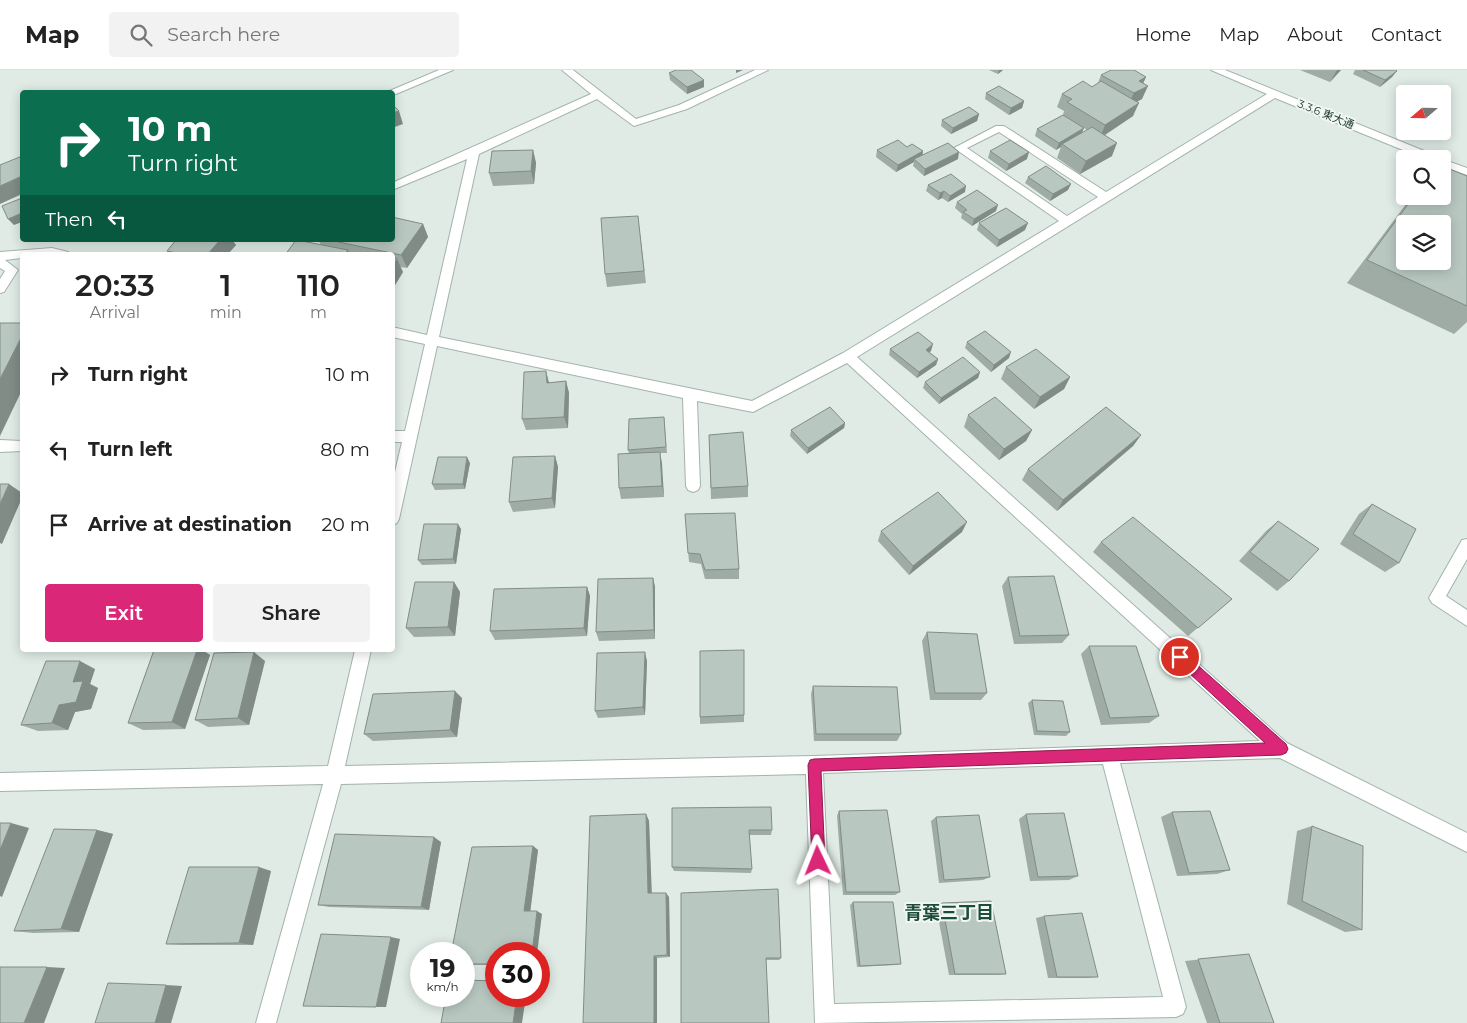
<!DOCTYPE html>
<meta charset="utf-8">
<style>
body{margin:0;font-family:Montserrat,"Noto Sans JP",sans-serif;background:#f2f2f2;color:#222;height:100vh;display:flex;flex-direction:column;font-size:19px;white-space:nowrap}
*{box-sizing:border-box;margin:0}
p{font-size:16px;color:#767676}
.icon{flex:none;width:28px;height:28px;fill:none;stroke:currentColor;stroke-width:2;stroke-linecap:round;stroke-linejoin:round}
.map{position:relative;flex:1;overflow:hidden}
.drawer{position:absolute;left:20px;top:182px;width:375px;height:400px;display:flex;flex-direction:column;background:#fff;border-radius:5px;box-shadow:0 2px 12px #0003}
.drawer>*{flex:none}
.hud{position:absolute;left:20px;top:20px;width:375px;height:152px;border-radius:5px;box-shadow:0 2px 12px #0003;background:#0b6e4f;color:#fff;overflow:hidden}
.needle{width:32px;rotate:250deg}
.buttons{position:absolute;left:1396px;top:15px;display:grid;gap:10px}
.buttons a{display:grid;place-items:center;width:55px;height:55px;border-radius:5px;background:#fff;box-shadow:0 2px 12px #0003;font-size:25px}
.speed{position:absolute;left:410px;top:872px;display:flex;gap:10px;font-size:25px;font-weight:700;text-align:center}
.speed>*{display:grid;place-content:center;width:65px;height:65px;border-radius:50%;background:#fff;box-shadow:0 2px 12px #0003;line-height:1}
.speed small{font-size:12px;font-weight:400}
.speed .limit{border:8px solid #d22;background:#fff;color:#111}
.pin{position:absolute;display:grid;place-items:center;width:42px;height:42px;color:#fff;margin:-21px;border:2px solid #fff;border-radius:50%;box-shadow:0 1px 5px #0007}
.me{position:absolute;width:55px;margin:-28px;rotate:358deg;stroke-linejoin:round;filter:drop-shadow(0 0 4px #0008)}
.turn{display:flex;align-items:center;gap:18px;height:105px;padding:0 25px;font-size:22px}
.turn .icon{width:65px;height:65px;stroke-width:2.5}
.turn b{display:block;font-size:35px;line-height:42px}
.then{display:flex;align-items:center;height:48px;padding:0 25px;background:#0003;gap:10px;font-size:19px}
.eta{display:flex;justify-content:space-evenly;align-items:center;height:85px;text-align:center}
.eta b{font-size:30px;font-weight:600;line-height:35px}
.action{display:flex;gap:10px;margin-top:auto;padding:10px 25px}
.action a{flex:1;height:58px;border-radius:5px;background:#db2777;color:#fff;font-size:20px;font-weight:600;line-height:58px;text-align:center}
.action a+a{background:#f2f2f2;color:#222}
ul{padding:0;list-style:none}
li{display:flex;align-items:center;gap:15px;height:75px;padding:0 25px}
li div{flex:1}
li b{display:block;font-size:19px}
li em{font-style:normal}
header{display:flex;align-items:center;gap:30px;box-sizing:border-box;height:70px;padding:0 25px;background:#fff;border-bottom:1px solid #e0e0e0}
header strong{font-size:24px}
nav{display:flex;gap:28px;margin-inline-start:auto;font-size:18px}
.search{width:350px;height:45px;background:#f2f2f2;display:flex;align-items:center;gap:12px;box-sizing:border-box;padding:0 18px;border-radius:5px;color:#767676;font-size:19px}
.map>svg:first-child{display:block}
</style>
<header>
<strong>Map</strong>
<div class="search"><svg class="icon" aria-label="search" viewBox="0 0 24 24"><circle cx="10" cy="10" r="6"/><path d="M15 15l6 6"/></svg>Search here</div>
<nav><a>Home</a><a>Map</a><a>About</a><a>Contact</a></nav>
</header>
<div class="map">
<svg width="1467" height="953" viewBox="0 0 1467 953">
<rect width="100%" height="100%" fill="#e0ebe5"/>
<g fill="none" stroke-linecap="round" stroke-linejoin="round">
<!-- minor casing -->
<g stroke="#a3b3ab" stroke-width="2">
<path id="minor" d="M439,0H453L396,24L387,22Z
M562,0H573L636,49L679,35L755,0H768L687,39L634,56L597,29L479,84L439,267L752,331L843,283L1059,151L954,78L996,56H1004L1106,122L1267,24L1211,0H1225L1439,87L1440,89H1425L1275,28L857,287L1287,673L1467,763V782L1280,688L1120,693L1186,937L1183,944L1176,947L815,953L806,704L341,714L276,953H256L323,714L0,721V703L328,696L355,580H371L345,696L814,686L1260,671L847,293L753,342L697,331L700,416L698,420L693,422L688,420L686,416L683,328L437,276L399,449L397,453L392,455V415L402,372H392V361H405L425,274L392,267V257L427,265L467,89L392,120V113L591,24ZM999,62L1098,127L1067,146L967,78ZM1103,694L1163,927L834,934L823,703Z
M1441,89H1442L1467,98V105L1442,96Z
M52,178L68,182L70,185H22V188L5,190L18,200L4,222L0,223V209L5,201L0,198V182Z
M0,370L22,371V381L0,382Z
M1467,469V489L1446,526L1467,540V556L1432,533L1429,528L1462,470Z"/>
</g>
<!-- minor -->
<use href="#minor" fill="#fff" fill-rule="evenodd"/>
</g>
<!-- wall -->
<path fill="#9eaca5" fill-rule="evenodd" d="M989,0H1003L998,4Z
M1300,0H1341L1330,12Z
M1355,0H1396L1392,7L1380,17L1353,4Z
M669,3L704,10V17L687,24L670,10Z
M1101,5L1146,7L1143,13L1142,29L1137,32L1133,46L1105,65L1112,86L1080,104L1057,88L1061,77L1056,80L1035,66L1037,59L1063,45L1064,41L1057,37L1062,24L1092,17L1098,13ZM1084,58L1087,60L1082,63Z
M986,23L1024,31L1022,38L1009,45L985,29Z
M979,44L977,51L951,64L941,56L942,50Z
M907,77L923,81L922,86L958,89L924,106L913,96L914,92L896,102L876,87L877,80Z
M533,80L536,93L534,114L493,116L489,103Z
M990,81L1027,89L1006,101L988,88Z
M1467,106V252L1454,264L1347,213L1412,126H1442Z
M1028,107L1068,120L1050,131L1025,113Z
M928,115L965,122L948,132L942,128L938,130L926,121Z
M957,132L996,141L972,156L961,148L962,144L955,138Z
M638,146L646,213L607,217L605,204Z
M979,153L1025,160L997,177L977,160Z
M423,154L428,167L407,198L400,197L403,202L392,220V185H285L321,175L318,170H392Z
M176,170H232L236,175L227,185H170L167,181Z
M251,170H264L262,172Z
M967,272L1009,288L991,302L965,278Z
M890,279L931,281L929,282L938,289L936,295L917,308L889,285Z
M1006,297L1070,307L1064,319L1034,339L1001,309Z
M546,301L549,313L566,311L569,323L568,358L526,360L522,349Z
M980,302L978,308L939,334L923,318L925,312Z
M968,345L1032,360L1026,371L999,390L964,357Z
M664,347L667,383H660L664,427L621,429L619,418L629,384L628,380Z
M845,353L844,358L807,384L790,366L791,360Z
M709,365L748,416V427L711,429Z
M1141,365L1133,376L1057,441L1022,410L1028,399Z
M555,386L558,397L555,438L513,442L509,432Z
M470,393L465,419L435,420L432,414Z
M1372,434L1399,493L1385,502L1340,474L1359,444Z
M685,444L739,499V509H705L701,494L689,492Z
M1278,451L1289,511L1277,521L1239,491L1266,461Z
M461,459L456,494L422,495L418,490Z
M881,461L962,462L909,505L878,471Z
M1101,472L1232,529L1188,566L1093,482Z
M1008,507L1069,565L1062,573L1014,574L1002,516Z
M653,508L655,517V569L599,571L596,562Z
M454,512L460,522L455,566L414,567L406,558Z
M587,517L590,526L587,566L495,570L490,561Z
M927,562L987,623L981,630H930L922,571Z
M1089,576L1159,646L1149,653L1101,655L1081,584Z
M154,580H202L210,585L185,659L143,660L128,653Z
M744,580V652L700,654V647Z
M265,591L249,655L208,657L195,650Z
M647,591L645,645L598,648L595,641Z
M95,599L90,614L98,618L91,639L75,642L68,660L38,661L21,655Z
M813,616L901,664L897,671H814L811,624Z
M462,628L457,667L373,671L364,664Z
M1032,630L1070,662L1066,666L1034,665L1028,633Z
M672,738L772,760L771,765H749L752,799L751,803L674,801L672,797Z
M839,741L900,822L895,825H843L837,746Z
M1172,742L1230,800L1217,804L1177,806L1161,747Z
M646,744L649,751L651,823L669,827L670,887L657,888V953H583Z
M1026,744L1078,806L1069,810L1030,811L1019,749Z
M936,747L990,807L983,810L939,813L931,751Z
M1312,756L1362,860L1345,862L1287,834L1297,761Z
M97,760L113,764L79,862L33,863L14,861Z
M441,772L429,840L329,837L318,835Z
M533,776L538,780L530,841L542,844L496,884V895H464V884Z
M271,801L253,875H181L166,874Z
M778,819L781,888L779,890H766L681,953Z
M853,832L901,894L896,895L857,897L850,835Z
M942,833L1006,904L999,905H949L936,836Z
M1044,846L1098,907L1088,908H1048L1036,848Z
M1249,884L1274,953H1207L1185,891Z"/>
<!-- shaded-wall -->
<path fill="#818c86" d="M736,0H743L736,3Z
M999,0H1003L998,4Z
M1337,0H1341L1330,12Z
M1397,1L1392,7L1380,17L1385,10Z
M1146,7L1140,20L1148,16L1142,29L1128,36L1139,11Z
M704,10V17L687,24V17Z
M1024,31L1022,38L1009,45L1011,38Z
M1139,33L1133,46L1100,68L1105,55Z
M399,41L403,54L392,58V43Z
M979,44L977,51L951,64L953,58Z
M1084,58L1081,64L1062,74L1061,77L1056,80L1059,73Z
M1117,73L1112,86L1080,104L1086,91Z
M533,80L536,93L534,114L531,101Z
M923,81L922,88L914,89V92L896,102L898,95Z
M959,82L958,89L924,106L925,99Z
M1029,82L1027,89L1006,101L1009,94Z
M22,106V124L0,134V116Z
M1071,114L1068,120L1050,131L1053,124Z
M966,116L965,122L948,132L950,126Z
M944,121L942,128L938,130L940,123Z
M998,135L996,141L972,156L974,149Z
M22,143V152L14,155L8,149Z
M1028,153L1025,160L997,177L999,170Z
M423,154L428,167L407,198L401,185Z
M220,170H232L236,175L227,185H207Z
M348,180L350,185H344Z
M397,189L403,202L392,220V197Z
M22,266V320L0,366V309Z
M933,274L931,281L924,286L926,280Z
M1011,282L1009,288L991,302L994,295Z
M938,289L936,295L917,308L919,302Z
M546,301L549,313H547Z
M980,302L978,308L939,334L941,328Z
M1070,307L1064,319L1034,339L1040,327Z
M566,311L569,323L568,358L564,347Z
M845,353L844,358L807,384L808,378Z
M1032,360L1026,371L999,390L1004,379Z
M1141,365L1133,376L1057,441L1063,430Z
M660,382L662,393L664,427L662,416Z
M555,386L558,397L555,438L552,428Z
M467,387L470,393L465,419L463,414Z
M9,414L22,423V428L2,474L0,473V434Z
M967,452L962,462L909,505L913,496Z
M458,454L461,459L456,494L453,489Z
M653,508L655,517V569L654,560Z
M454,512L460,522L455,566L448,557Z
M587,517L590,526L587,566L584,558Z
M197,580H202L210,585L185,659L172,652Z
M254,582L265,591L249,655L238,648Z
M645,582L647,591L645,645L643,637Z
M80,591L95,599L90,614L98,618L91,639L75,642L68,660L52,653L59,635L73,612Z
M455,621L462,628L457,667L450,660Z
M646,744L649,751L652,827L648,823Z
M11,753L29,758L2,827L0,826V780Z
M97,760L113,764L79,862L61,859Z
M434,767L441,772L429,840L421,837Z
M533,776L538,780L530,844L524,841Z
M259,797L271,801L253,875L239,873Z
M666,823L669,827L670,887L667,885Z
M537,841L542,844L537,884H532Z
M391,867L400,869L386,937H376Z
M654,886L657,888V953H654Z
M47,897L65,898L44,953H24Z
M166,915L182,916L171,953H155Z
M517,926H526L522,953H513Z"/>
<!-- building -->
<path fill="#b8c8c0" stroke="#818c86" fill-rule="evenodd" d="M676,0H691L704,10L687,17L669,3Z
M1111,0H1134L1146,7L1139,11L1148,16L1134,23L1101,5Z
M1363,0H1396L1397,1L1385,10Z
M1083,11L1092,17L1101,11L1139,33L1105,55L1067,32L1072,29L1062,24Z
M999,16L1024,31L1011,38L986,23Z
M392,34L399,41L392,43Z
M969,37L979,44L953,58L942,50Z
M1063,45L1084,58L1059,73L1037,59Z
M1092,57L1117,73L1086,91L1062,74Z
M898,70L907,77L912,74L923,81L898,95L877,80Z
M1010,70L1029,82L1009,94L990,81Z
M948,73L959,82L925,99L914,89Z
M533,80L531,101L489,103L492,81Z
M22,86V106L0,116V95Z
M1046,96L1071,114L1053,124L1028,107Z
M1442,96L1467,106V236L1367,190L1414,126H1442ZM1405,154H1442V191H1405Z
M951,104L966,116L950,126L944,121L940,123L928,115Z
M977,120L998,135L974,149L963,142L967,140L957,132Z
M22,128V143L8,149L2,136Z
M1006,138L1028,153L999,170L979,153Z
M638,146L644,201L605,204L601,148Z
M392,147L423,154L401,185L329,170H392Z
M176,170H220L207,185H186L167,181Z
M296,170H297L348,180L344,185H285Z
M366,182L378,185H364Z
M392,188L397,189L392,197Z
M0,253H22V266L0,309Z
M985,261L1011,282L994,295L967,272Z
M918,262L933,274L926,280L938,289L919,302L890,279Z
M1036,279L1070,307L1040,327L1006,297Z
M963,287L980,302L941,328L925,312Z
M546,301L547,313L566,311L564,347L522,349L524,302Z
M995,327L1032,360L1004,379L968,345Z
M830,337L845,353L808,378L791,360Z
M1106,337L1141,365L1063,430L1028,399Z
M664,347L666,377L628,380L629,349Z
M743,362L748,416L711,418L709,365Z
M660,382L662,416L619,418L618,384Z
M555,386L552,428L509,432L513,387Z
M438,387H467L463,414H432Z
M0,414H9L0,434Z
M938,422L967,452L913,496L881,461Z
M1372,434L1416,459L1399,493L1353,464Z
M735,443L739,499L705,500L700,484L688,483L685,444Z
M1133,447L1232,529L1198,558L1101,472Z
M1278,451L1319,479L1289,511L1250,482Z
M424,454H458L453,489L418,490Z
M1054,506L1069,565L1020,566L1008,507Z
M653,508L654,560L596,562L598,509Z
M415,512H454L448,557L406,558Z
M587,517L584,558L490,561L494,519Z
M927,562L977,564L987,623H935Z
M1089,576H1136L1159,646L1110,648Z
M154,580H197L172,652L128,653Z
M744,580V645L700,647V581Z
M254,582L238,648L195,650L214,583Z
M645,582L643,637L595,641L597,583Z
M46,591H80L73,612L83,611L76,632L59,635L52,653L21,655Z
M813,616L897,617L901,664H816Z
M455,621L450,660L364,664L373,624Z
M1032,630L1063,631L1070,662L1037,661Z
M771,737L772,760H749L752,799L672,797V738Z
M887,740L900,822H846L839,741Z
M1210,741L1230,800L1189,803L1172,742Z
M1064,743L1078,806L1038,807L1026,744Z
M646,744L648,823H666L667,885L654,886V953H583L590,746Z
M979,745L990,807L944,810L936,747Z
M0,753H11L0,780Z
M1312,756L1363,776L1362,860L1302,831Z
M54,759L97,760L61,859L14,861Z
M335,764L434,767L421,837L318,835Z
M533,776L524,841H537L532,884H496V894H464V884H451L472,777Z
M189,797H259L239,873L166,874Z
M778,819L781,888H766L769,953H681V823Z
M991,831L1006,904H955L942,833Z
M853,832H893L901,894L860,896Z
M1082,843L1098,907H1057L1044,846Z
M321,864L391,867L376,937L303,936Z
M1249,884L1274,953H1220L1198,889Z
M0,897H47L24,953H0Z
M464,910L496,911V926H517L513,953H441L446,926H464Z
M108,913L166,915L155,953H95Z"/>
<!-- route -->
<path fill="#db2777" stroke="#8e194d" d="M1180,581L1184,583L1286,674L1288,679L1286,683L1281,685L821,701L825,791L823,796L818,798L814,796L812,791L808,695L810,690L814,689L1265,673L1176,591L1174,587L1176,583Z"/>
<g text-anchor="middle" stroke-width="4" stroke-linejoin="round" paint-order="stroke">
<!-- far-street labels -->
<g font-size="11" fill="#213b31" stroke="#f0f7f3">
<text transform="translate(1326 44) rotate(22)" y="4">3.3.6 東大通</text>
</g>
<!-- near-neighbourhood labels -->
<g font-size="18" font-weight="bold" fill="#1d4c3c" stroke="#f0f7f3">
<text x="949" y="849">青葉三丁目</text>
</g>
</g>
</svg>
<div class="buttons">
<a><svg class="needle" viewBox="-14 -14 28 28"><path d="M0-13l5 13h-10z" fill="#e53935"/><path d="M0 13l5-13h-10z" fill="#767676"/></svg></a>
<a><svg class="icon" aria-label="search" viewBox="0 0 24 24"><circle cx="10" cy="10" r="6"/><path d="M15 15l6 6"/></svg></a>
<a><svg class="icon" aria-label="layers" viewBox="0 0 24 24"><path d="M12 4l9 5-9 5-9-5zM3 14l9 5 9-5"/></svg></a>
</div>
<div class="speed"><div>19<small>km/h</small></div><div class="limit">30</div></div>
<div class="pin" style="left:1180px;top:587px;background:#d93025"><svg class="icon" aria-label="arrive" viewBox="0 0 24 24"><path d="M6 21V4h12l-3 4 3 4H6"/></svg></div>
<svg class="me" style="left:818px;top:791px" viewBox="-20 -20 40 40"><path d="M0-17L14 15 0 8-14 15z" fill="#db2777" stroke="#fff" stroke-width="4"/></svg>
<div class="hud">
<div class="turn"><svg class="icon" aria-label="right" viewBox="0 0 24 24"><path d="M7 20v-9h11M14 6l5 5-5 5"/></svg><div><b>10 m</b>Turn right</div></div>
<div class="then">Then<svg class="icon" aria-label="left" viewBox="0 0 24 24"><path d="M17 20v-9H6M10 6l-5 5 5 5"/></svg></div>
</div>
<section class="drawer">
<div class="eta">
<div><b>20:33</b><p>Arrival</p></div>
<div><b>1</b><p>min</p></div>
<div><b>110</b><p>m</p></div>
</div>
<ul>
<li><svg class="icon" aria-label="right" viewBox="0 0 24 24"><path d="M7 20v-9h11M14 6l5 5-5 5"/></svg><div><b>Turn right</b></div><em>10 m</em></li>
<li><svg class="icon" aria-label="left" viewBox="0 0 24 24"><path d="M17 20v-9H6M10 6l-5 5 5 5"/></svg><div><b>Turn left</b></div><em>80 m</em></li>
<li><svg class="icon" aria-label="arrive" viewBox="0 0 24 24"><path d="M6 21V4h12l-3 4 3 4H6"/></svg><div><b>Arrive at destination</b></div><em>20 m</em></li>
</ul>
<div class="action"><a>Exit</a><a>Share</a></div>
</section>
</div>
